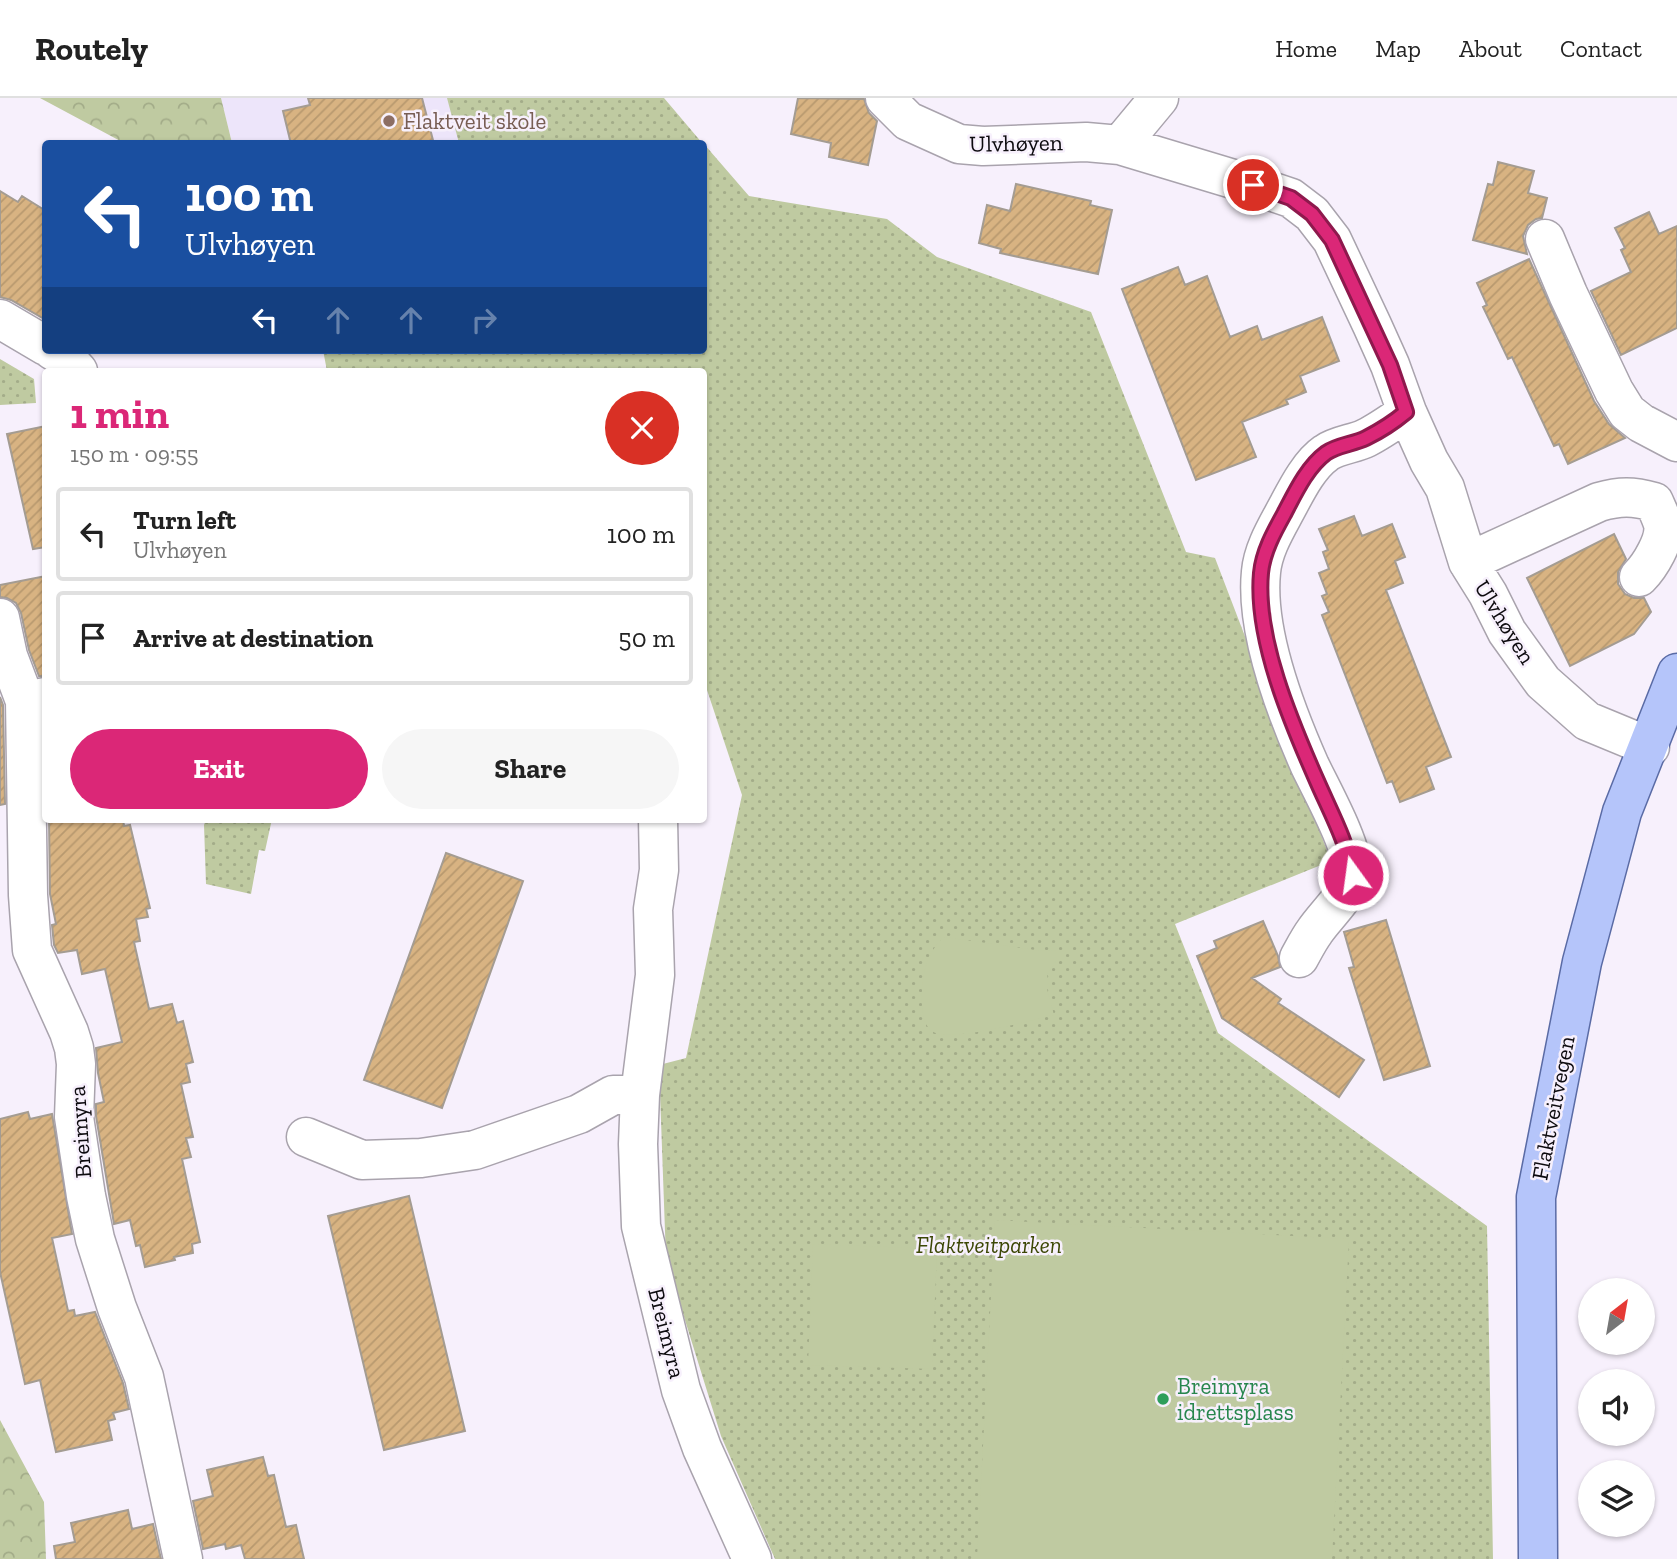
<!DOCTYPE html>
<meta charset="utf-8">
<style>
body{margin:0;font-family:"Zilla Slab",serif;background:#f6f6f6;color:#222;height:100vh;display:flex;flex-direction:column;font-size:26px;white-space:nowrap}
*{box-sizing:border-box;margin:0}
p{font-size:23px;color:#767676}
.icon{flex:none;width:38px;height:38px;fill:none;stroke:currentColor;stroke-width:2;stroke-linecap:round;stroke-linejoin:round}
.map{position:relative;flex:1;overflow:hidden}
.side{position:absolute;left:42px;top:270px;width:665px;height:455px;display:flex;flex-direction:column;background:#fff;border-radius:7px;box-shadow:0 2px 5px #0004}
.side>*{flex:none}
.hud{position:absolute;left:42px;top:42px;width:665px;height:214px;border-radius:7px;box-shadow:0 2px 5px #0004;background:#1a4fa0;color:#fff;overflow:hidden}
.needle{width:46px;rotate:31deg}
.tools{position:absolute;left:1578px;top:1180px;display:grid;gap:14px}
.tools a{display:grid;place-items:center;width:77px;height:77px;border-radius:50%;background:#fff;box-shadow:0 2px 5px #0004;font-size:35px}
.pin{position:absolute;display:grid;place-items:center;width:60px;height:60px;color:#fff;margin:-30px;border:4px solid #fff;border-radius:50%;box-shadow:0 2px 7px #0007}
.me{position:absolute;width:77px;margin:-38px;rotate:346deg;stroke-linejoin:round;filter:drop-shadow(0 0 5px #0008)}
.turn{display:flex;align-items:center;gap:24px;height:147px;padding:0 28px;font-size:32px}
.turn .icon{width:91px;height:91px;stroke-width:2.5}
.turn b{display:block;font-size:49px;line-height:60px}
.lanes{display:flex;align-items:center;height:66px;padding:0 28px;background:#0003;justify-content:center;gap:35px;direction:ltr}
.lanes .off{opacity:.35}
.round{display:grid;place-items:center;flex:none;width:74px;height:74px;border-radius:37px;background:#f6f6f6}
.summary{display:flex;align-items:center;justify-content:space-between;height:119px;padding:0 28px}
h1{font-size:42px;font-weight:800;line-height:52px;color:#db2777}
.primary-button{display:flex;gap:14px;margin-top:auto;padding:14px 28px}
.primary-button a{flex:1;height:80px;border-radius:42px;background:#db2777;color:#fff;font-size:28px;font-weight:800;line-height:80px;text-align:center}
.primary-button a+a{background:#f6f6f6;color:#222}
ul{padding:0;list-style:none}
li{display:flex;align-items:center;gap:21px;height:94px;margin:0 14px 10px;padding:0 14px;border:4px solid #e0e0e0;border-radius:7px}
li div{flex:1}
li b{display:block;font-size:26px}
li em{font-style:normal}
header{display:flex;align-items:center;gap:42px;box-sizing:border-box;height:98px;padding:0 35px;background:#fff;border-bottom:2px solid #e0e0e0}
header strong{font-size:33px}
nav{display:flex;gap:38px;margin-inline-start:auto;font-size:24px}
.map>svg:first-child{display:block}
</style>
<header>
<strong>Routely</strong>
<nav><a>Home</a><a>Map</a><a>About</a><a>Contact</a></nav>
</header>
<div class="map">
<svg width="1677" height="1461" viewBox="0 0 1677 1461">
<defs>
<pattern id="forest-crowns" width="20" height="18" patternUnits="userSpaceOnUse" patternTransform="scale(1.75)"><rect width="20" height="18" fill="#bfcaa1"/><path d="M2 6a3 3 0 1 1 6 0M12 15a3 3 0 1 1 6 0" fill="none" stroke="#a3ac89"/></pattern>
<pattern id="park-dots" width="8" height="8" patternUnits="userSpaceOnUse" patternTransform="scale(1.75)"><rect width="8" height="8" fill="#bfcaa1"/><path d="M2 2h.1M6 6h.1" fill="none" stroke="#a3ac89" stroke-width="1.8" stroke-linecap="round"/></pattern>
<pattern id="building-hatch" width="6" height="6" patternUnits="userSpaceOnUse" patternTransform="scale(1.75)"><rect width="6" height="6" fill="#d8b382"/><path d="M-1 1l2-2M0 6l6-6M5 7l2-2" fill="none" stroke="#b8996f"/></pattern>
</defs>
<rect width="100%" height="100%" fill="#f7f0fc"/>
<!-- education -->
<path fill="#ede5fa" d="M221,0H546L558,45H232Z"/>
<!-- forest -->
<path fill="url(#forest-crowns)" d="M40,0H221L232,45H124Z
M0,1322L44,1404L46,1461H0Z"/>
<!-- park -->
<path fill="url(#park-dots)" d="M447,0H664L703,46L459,45Z
M704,46L749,98L887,121L937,159L1091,214L1186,454L1215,460L1331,763L1175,826L1218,935L1487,1128L1493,1461H775L721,1338L666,1161L659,967L686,960L742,697L704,583V273H327L323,252H704Z
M0,261L34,281L36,305L0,307Z
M206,721H272L265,753L259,752L251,796L206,786L204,727Z"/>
<!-- pitch -->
<path fill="#bfcaa1" d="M944,839L1042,853L1056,852V863L1047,877L1050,890L1047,891L1054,917C1031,922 948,946 932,933C920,924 922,905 922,892C922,874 930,850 944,839Z
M995,1122L1349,1141L1332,1461H977Z
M813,1146L937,1151L932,1271L808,1267Z"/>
<!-- building -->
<path fill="url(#building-hatch)" stroke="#a49c92" stroke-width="2" d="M308,0H422L434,46H291L283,13L310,7Z
M798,0L864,1L869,15L877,23L868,67L829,59L831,45L791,36Z
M1498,64L1534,73L1528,95L1547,100L1542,120L1536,121L1528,127L1523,138L1527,156L1473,142L1488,86L1493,87Z
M1016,86L1091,103L1090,107L1112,112L1098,176L1000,155L1001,151L979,145L987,107L1010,113Z
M0,93L18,104L22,98L46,113V222L11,202L0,199Z
M1649,114L1659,136L1677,128V230L1621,257L1591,193L1631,174L1621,152L1625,150L1615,130Z
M1529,161L1594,303L1609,326L1625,340L1568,366L1559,346L1554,348L1512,259L1508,261L1483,209L1487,207L1477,185Z
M1178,169L1185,187L1207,178L1230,239L1257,228L1262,242L1322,219L1339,263L1300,278L1306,294L1286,302L1288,306L1242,324L1256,359L1196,382L1122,191Z
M46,328V449L33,451L7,336Z
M1354,418L1362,438L1392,426L1405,459L1395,463L1403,485L1386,492L1451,659L1426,669L1434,691L1400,704L1392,683L1387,685L1322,517L1329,514L1322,498L1327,496L1319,475L1329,471L1323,454L1328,452L1319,431Z
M1614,436L1626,461L1618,474V486L1625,496L1634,500H1644L1651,514L1634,536L1570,568L1527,480Z
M46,478V578H39L29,552L21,515L16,505L7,500L0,499V487Z
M0,599L3,607L5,706L0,707Z
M49,721H123L124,728L130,727L150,810L146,811L148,819L136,821L140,843L134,844L149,911L172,906L177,925L183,923L193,964L186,966L190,984L181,986L193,1039L186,1040L191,1059L182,1061L200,1144L192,1146L193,1155L174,1159L175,1162L145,1169L140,1147L136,1148L130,1122L114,1126L96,1018V1006L104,1004L98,975L96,950L122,944L105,871L82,876L77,852L58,855L54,847L52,827L56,826L50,796Z
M446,755L523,783L442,1010L364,982Z
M1386,822L1430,968L1384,982L1349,870L1354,869L1344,834Z
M1263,823L1278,858L1280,869L1252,880L1281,901L1278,905L1364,962L1339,999L1222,920L1197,858L1217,850L1214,843Z
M28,1014L30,1021L52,1016L72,1136L52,1140L68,1213L74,1212L75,1218L95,1214L123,1285L129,1311L113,1315L115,1321L108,1323L112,1342L56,1354L40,1282L25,1286L0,1174V1021Z
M409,1098L465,1333L384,1352L328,1118Z
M263,1359L268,1378L274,1377L286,1429L296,1427L304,1461H245L241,1447L226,1451L225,1446L203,1451L193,1403L213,1398L207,1372Z
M128,1412L132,1431L153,1426L161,1461H56L54,1448L75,1444L71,1425Z"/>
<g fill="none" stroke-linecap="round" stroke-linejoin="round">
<!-- minor casing -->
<g stroke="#a9a3ad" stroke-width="41">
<path id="minor" d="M885,0L908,23L959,46L983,48L1086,44L1120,47L1253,87L1291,100L1312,116L1332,142L1372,227L1390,267L1407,314L1429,363L1445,390L1468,464L1488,496L1507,534L1543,584L1587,623L1650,649
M1120,47L1159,0
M1545,141L1568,196L1614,293L1627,314L1641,325L1677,344
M0,221L46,248
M52,252L67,261L78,273
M1468,464L1599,404C1620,398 1633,398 1654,404C1657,411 1661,419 1663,426C1666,442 1650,468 1639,479
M0,520L8,558L25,603L46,599
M25,603L28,797L32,852L69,934L74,950L76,966L74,1019L86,1098L95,1141L117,1210L144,1279L183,1461
M658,721L659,772L653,811L655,877L640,997L638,1046L641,1128L681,1292L702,1350L752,1461
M1299,860C1304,851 1309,841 1315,833C1324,819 1353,792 1353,776C1353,748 1323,695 1310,668C1286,614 1255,533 1261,474C1263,450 1278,427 1289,406C1298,389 1310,366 1326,355C1337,347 1354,346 1366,340C1380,333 1394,323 1407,314
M306,1039L362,1062L421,1060L475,1052L579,1016L613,997H640"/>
</g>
<!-- major casing -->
<g stroke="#5a6ba5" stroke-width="41">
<path id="major" d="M1538,1461L1536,1099L1582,864L1622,714L1677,575"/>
</g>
<!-- minor -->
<use href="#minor" stroke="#fff" stroke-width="38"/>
<!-- major -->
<use href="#major" stroke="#b5c5fa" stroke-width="38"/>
</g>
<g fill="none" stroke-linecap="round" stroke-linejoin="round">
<!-- route casing -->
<g stroke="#8e194d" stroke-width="18">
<path id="route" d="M1253,87L1291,100L1312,116L1332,142L1390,267L1406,314C1394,324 1380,333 1366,340C1354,346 1337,347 1326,355C1307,369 1295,395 1284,416C1274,434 1263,454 1261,475C1255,540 1291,624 1317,683C1331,715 1347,744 1353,777"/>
</g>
<!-- route -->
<use href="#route" stroke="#db2777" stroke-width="12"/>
</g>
<!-- markers -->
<circle fill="#8d6e63" stroke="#f7f0fc" stroke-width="2.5" cx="389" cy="23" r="7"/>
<circle fill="#2e9e5b" stroke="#f7f0fc" stroke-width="2.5" cx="1163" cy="1301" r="7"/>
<g text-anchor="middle" stroke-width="5" stroke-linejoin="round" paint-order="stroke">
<!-- education labels -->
<g font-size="23" fill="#785e54" stroke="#f7f0fc" text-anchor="start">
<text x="403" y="31">Flaktveit skole</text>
</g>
<!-- street labels -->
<g font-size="23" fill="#0d0b0f" stroke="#f7f0fc">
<text transform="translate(1016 45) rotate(-1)" y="8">Ulvhøyen</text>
<text transform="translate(1505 524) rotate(58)" y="8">Ulvhøyen</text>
<text transform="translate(1553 1010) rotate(-79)" y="8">Flaktveitvegen</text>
<text transform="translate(80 1034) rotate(-94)" y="8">Breimyra</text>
<text transform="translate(667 1235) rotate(76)" y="8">Breimyra</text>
</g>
<!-- park labels -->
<g font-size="23" font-style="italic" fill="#3c4705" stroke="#f7f0fc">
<text x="989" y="1155">Flaktveitparken</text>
</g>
<!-- leisure labels -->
<g font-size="23" fill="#27864d" stroke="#f7f0fc" text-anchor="start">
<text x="1177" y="1296">Breimyra<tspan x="1177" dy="26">idrettsplass</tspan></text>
</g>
</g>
</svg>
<div class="tools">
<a><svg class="needle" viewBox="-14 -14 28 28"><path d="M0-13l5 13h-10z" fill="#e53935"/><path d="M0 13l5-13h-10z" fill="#767676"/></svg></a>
<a><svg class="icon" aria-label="sound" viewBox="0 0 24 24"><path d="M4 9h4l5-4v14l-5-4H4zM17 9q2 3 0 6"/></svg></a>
<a><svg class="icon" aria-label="layers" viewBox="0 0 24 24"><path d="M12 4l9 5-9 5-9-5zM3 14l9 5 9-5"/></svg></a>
</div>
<div class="pin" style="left:1253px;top:87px;background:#d93025"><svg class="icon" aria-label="arrive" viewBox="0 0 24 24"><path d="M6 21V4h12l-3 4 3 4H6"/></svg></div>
<svg class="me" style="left:1353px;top:777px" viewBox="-20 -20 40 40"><circle r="17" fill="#db2777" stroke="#fff" stroke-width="3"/><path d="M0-11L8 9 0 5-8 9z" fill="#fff"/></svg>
<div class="hud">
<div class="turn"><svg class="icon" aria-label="left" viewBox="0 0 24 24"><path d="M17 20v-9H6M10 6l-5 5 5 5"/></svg><div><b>100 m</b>Ulvhøyen</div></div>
<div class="lanes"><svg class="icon" aria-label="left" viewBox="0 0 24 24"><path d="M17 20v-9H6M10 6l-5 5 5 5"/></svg><svg class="icon off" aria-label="ahead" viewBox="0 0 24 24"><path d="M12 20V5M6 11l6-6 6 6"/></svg><svg class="icon off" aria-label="ahead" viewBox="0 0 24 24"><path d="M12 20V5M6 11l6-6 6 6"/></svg><svg class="icon off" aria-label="right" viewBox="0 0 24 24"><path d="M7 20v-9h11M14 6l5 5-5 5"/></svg></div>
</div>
<section class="side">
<div class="summary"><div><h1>1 min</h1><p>150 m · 09:55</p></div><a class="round" style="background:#d93025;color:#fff"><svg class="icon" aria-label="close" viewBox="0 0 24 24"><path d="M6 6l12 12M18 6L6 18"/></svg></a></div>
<ul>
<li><svg class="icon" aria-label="left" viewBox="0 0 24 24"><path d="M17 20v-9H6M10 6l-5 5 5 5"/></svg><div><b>Turn left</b><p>Ulvhøyen</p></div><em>100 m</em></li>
<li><svg class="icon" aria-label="arrive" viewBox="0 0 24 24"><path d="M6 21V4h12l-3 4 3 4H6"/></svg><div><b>Arrive at destination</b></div><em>50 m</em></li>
</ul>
<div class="primary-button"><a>Exit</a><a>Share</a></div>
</section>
</div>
